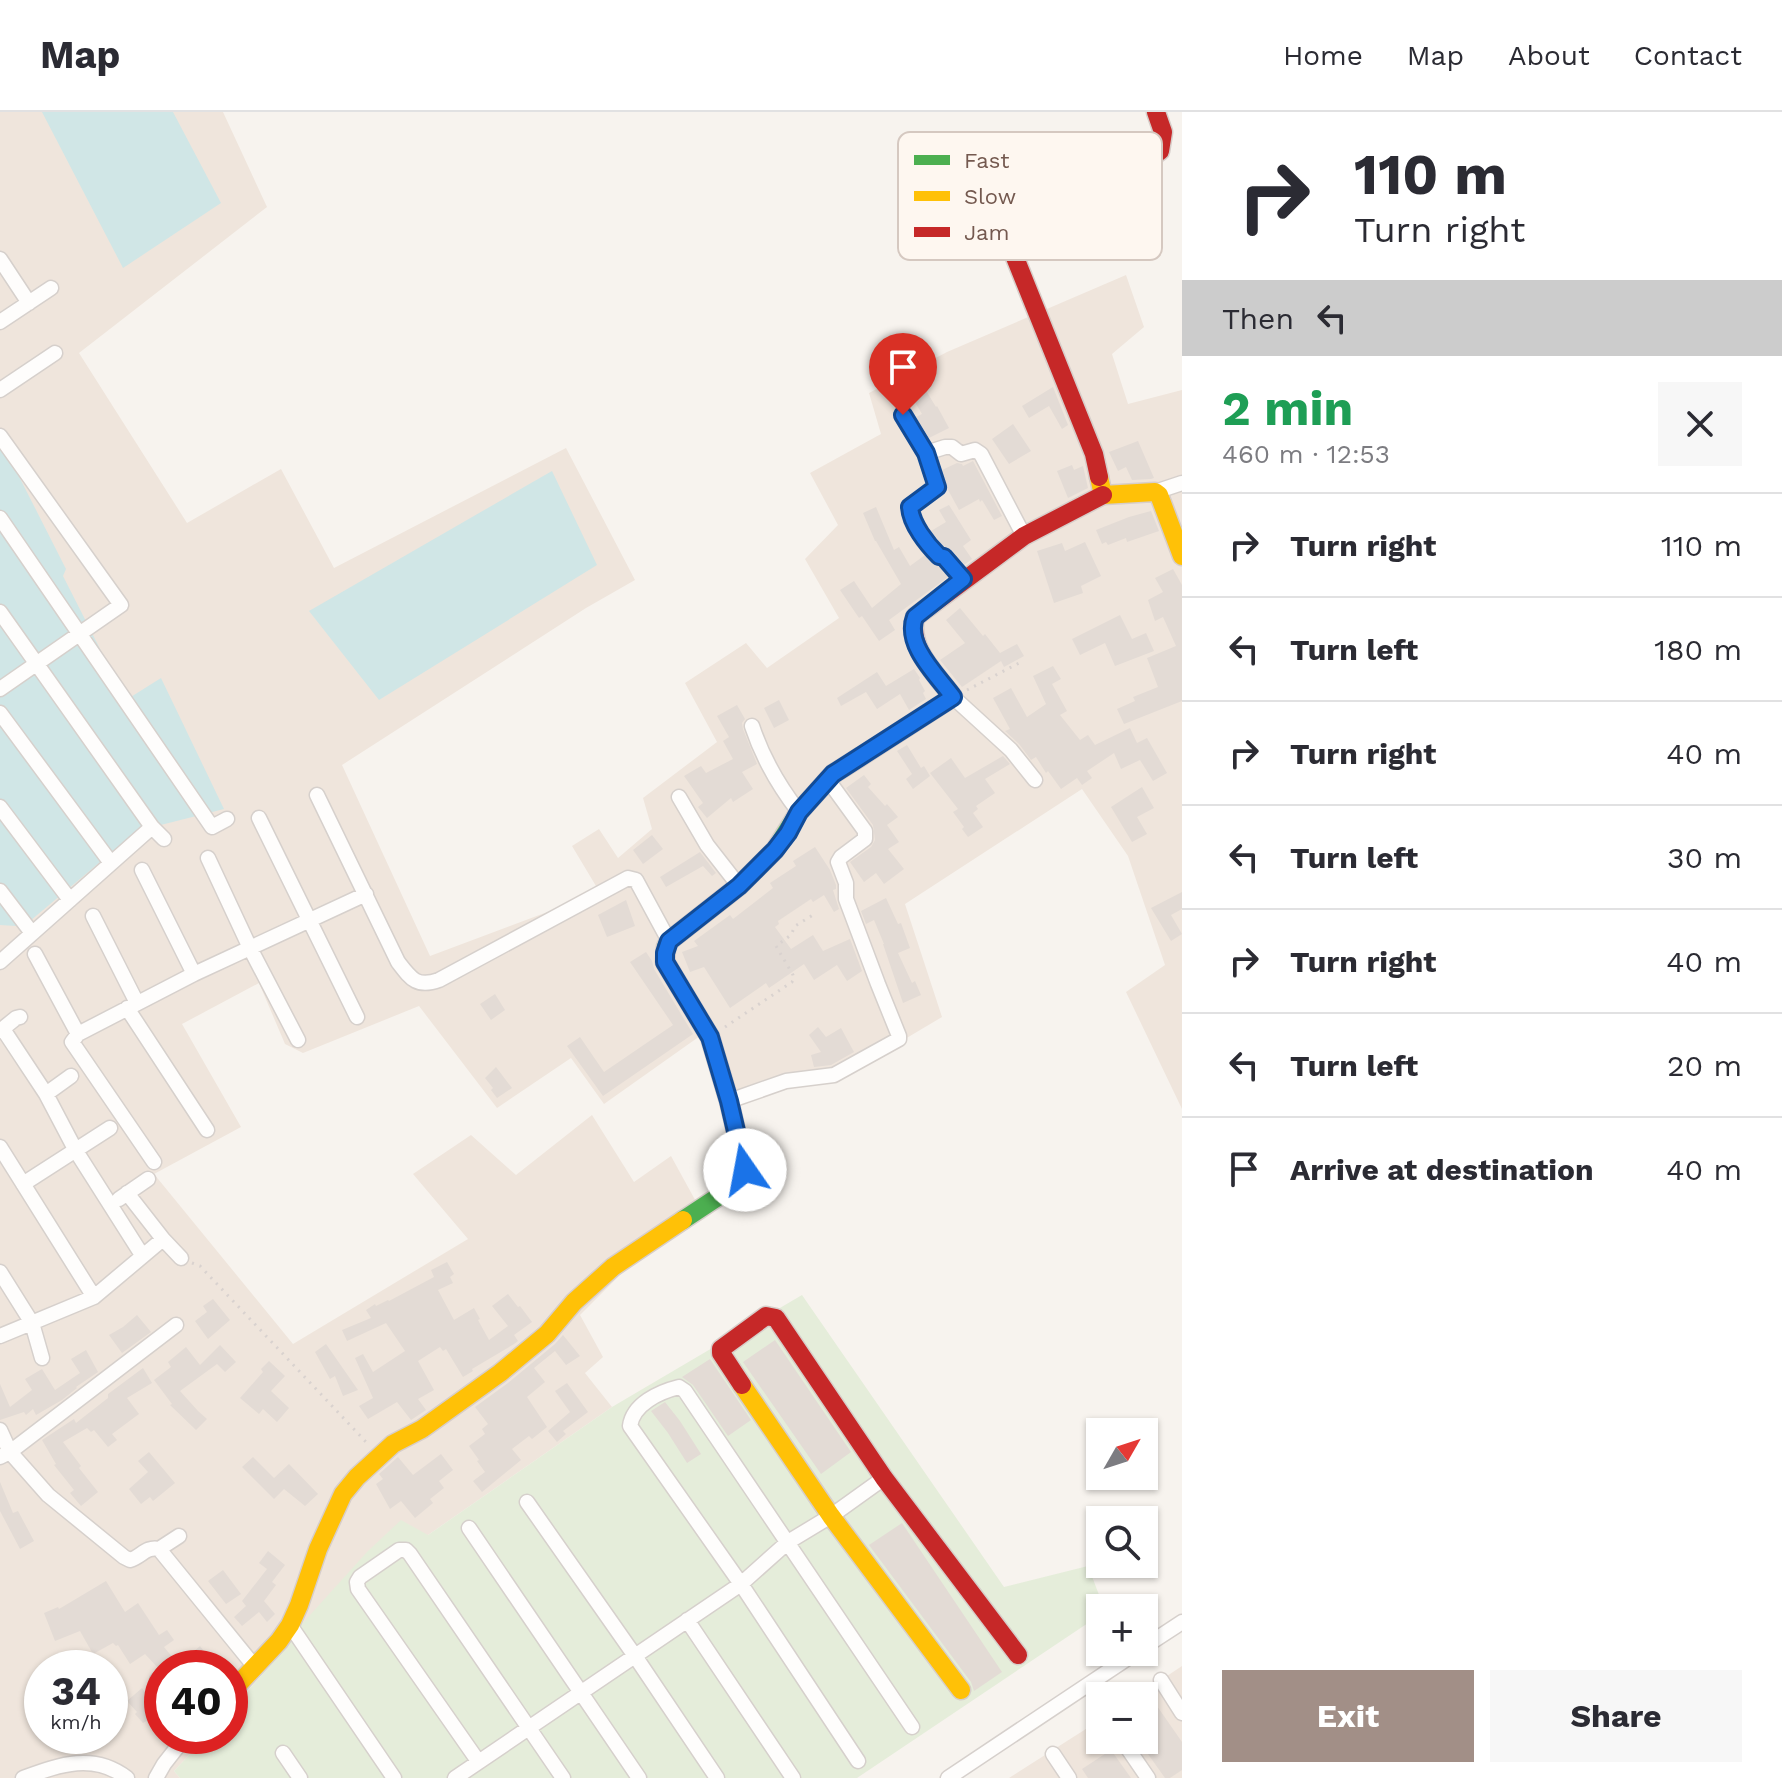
<!DOCTYPE html>
<meta charset="utf-8">
<style>
body{margin:0;font-family:"Work Sans",sans-serif;background:#f7f7f7;color:#2b2b33;height:100vh;display:flex;flex-direction:column;font-size:30px;white-space:nowrap}
*{box-sizing:border-box;margin:0}
p{font-size:26px;color:#7c7c81}
.icon{flex:none;width:44px;height:44px;fill:none;stroke:currentColor;stroke-width:2;stroke-linecap:round;stroke-linejoin:round}
.map{position:relative;flex:1;overflow:hidden}
.drawer{display:flex;flex-direction:column;background:#fff;width:600px}
.drawer>*{flex:none}
.top-card{background:#fff;color:#2b2b33;overflow:hidden}
.needle{width:52px;rotate:51deg}
.controls{position:absolute;left:1086px;top:1306px;display:grid;gap:16px}
.controls a{display:grid;place-items:center;width:72px;height:72px;border-radius:0px;background:#fff;box-shadow:0 2px 6px #0004;font-size:40px}
.speed{position:absolute;left:24px;top:1538px;display:flex;gap:16px;font-size:40px;font-weight:700;text-align:center}
.speed>*{display:grid;place-content:center;width:104px;height:104px;border-radius:50%;background:#fff;box-shadow:0 2px 6px #0004;line-height:1}
.speed small{font-size:20px;font-weight:400}
.speed .limit{border:12px solid #d22;background:#fff;color:#111}
.pin{position:absolute;display:grid;place-items:center;width:68px;height:68px;color:#fff;margin:-82px -34px;border-radius:50% 50% 50% 0;rotate:-45deg;box-shadow:0 0 8px #0007}
.pin .icon{rotate:45deg}
.me{position:absolute;width:88px;margin:-44px;rotate:348deg;stroke-linejoin:round;filter:drop-shadow(0 0 6px #0008)}
.turn{display:flex;align-items:center;gap:28px;height:168px;padding:0 40px;font-size:36px}
.turn .icon{width:104px;height:104px;stroke-width:2.5}
.turn b{display:block;font-size:56px;line-height:68px}
.then{display:flex;align-items:center;height:76px;padding:0 40px;background:#0003;gap:16px;font-size:30px}
.round{display:grid;place-items:center;flex:none;width:84px;height:84px;border-radius:0px;background:#f7f7f7}
.summary{display:flex;align-items:center;justify-content:space-between;height:136px;padding:0 40px}
h1{font-size:48px;font-weight:700;line-height:60px;color:#1e9e55}
.action{display:flex;gap:16px;margin-top:auto;padding:16px 40px}
.action a{flex:1;height:92px;border-radius:0px;background:#a28f87;color:#fff;font-size:32px;font-weight:700;line-height:92px;text-align:center}
.action a+a{background:#f7f7f7;color:#2b2b33}
ul{padding:0;list-style:none}
li{display:flex;align-items:center;gap:24px;height:104px;padding:0 40px;border-top:2px solid #e1e1e2}
li div{flex:1}
li b{display:block;font-size:30px}
li em{font-style:normal}
header{display:flex;align-items:center;gap:48px;box-sizing:border-box;height:112px;padding:0 40px;background:#fff;border-bottom:2px solid #e1e1e2}
header strong{font-size:38px}
nav{display:flex;gap:44px;margin-inline-start:auto;font-size:28px}
main{display:flex;flex:1;min-height:0}
.map>svg:first-child{display:block}
</style>
<header>
<strong>Map</strong>
<nav><a>Home</a><a>Map</a><a>About</a><a>Contact</a></nav>
</header>
<main>
<div class="map">
<svg width="1182" height="1666" viewBox="0 0 1182 1666">
<rect width="100%" height="100%" fill="#f7f3ee"/>
<!-- residential -->
<path fill="#efe5dc" fill-rule="evenodd" d="M0,0H223L267,95L79,241L187,411L281,357L334,456L566,336L635,468L586,496L342,653L430,844L574,790L599,779L572,734L599,717L618,746L652,717L643,686L717,630L685,571L746,531L767,556L839,506L805,447L838,413L810,361L881,322L869,281L947,240L1126,163L1144,215L1112,242L1128,292L1182,278V997L1126,880L1165,853L1128,744L1082,677L905,792L942,905L846,962L784,967L730,990L700,924L604,992L571,946L497,996L419,894L303,941L285,932L259,871L182,912L241,1015L154,1062L293,1232L468,1127L413,1062L471,1023L516,1063L592,1003L634,1070L671,1044L705,1106L626,1157L580,1203L603,1245L585,1261L612,1295L428,1423L287,1534L230,1599V1556H162V1624H207L174,1659L180,1666H0ZM42,1556H110V1624H42Z
M1182,1554V1666H1009L1100,1608V1628H1144V1584H1137Z"/>
<!-- green -->
<path fill="#e5edda" d="M802,1183L1004,1475L1088,1454L1104,1496H1100V1503L857,1666H180L174,1659L207,1624H230V1599L287,1534L301,1513L367,1440L401,1408L428,1423L612,1295Z"/>
<!-- water -->
<path fill="#d0e6e6" d="M42,0H173L221,91L123,156Z
M0,327L66,457L63,464L126,588L161,566L224,697L137,719L30,809L16,814L0,813Z
M552,359L597,453L379,588L309,499Z"/>
<!-- building -->
<path fill="#e3dbd5" d="M1053,275L1068,313L1062,317L1049,294L1029,306L1022,294Z
M925,277L936,295L937,294L949,316L929,326L916,305L922,302L912,285Z
M1013,312L1031,339L1009,352L992,327Z
M1138,329L1154,366L1151,367L1132,368L1126,355L1118,359L1109,340Z
M973,349L1002,404L994,408L982,388L980,390L979,387L959,398L947,376L942,358L957,351L962,352L963,354Z
M1072,353L1074,358L1083,354L1088,376L1068,386L1057,359Z
M949,393L971,428L963,434L972,447L964,453L952,438L944,435L931,419L946,410L939,398Z
M876,395L894,438L899,435L910,454L925,443L932,451L939,454L948,465L889,508L895,518L879,529L862,504L859,506L840,478L854,469L872,496L901,472L876,429H875L863,401Z
M1151,399L1159,419L1127,430L1126,426L1108,433L1106,430L1102,432L1096,418L1129,405Z
M1085,430L1101,464L1081,474L1083,481L1054,491L1037,439L1062,431L1065,439Z
M1173,457L1182,473V589L1124,612L1117,597L1135,589L1133,585L1158,575L1147,546L1176,534L1163,505L1155,509L1148,488L1163,480L1155,466Z
M960,496L983,524L985,522L1000,541L1017,532L1024,544L1004,555L1001,549L962,575L940,548L965,531L946,508Z
M1120,503L1132,527L1146,521L1154,539L1115,554L1105,531L1080,543L1072,527Z
M1053,554L1061,567L1052,572L1067,599L1060,603L1080,628L1088,623L1095,633L1130,616L1137,631L1147,626L1167,661L1153,669L1140,648L1121,657L1114,641L1087,659L1092,666L1082,673L1077,666L1061,677L1048,659L1046,661L1036,645L1031,648L1019,632L1005,619L1010,617L993,586L1011,576L1027,605L1046,592L1033,564Z
M914,557L920,566L919,568L925,579L923,581L926,587L909,598L900,582L877,597L866,580L841,594L837,586L877,560L886,574Z
M779,588L789,608L774,616L764,596Z
M737,593L745,607L742,611L743,617L757,652L742,660L753,677L733,690L731,686L707,706L698,695L703,691L684,664L701,654L706,661L733,647L723,629L729,625L717,604Z
M907,633L921,656L924,654L930,664L913,677L906,667L912,662L897,639Z
M1003,644L1010,652L985,667L995,681L976,694L978,697L973,701L983,715L968,725L962,717L964,715L953,700L958,697L930,661L951,646L965,666Z
M864,663L871,672L868,675L885,694L887,692L898,705L887,713L899,730L888,737L904,757L884,772L876,761L864,770L850,750L871,735L875,728L873,713L846,676Z
M1142,675L1154,696L1137,705L1147,722L1132,730L1111,695Z
M652,723L663,737L643,752L633,738Z
M815,735L830,758L836,773V777L833,778L839,797L834,800L824,783L813,790L811,787L778,809L779,812L775,815L791,837L813,823L823,839L850,827L862,859L847,869L837,853L814,868L804,852L769,876L766,871L730,896L704,855L690,860L682,840L698,834L694,829L730,803L733,807L773,776L770,771L796,754L793,749Z
M700,740L716,761L712,764L703,754L666,775L660,765Z
M1182,780V797L1171,803L1182,822L1171,829L1151,796Z
M886,786L898,812L901,811L910,836L898,841L912,871L915,869L921,883L903,891L883,832H884L874,808L866,812L861,799Z
M626,788L635,814L607,825L598,803Z
M646,840L652,849L654,857L693,922L603,984L567,934L580,925L604,960L673,913L630,850Z
M495,882L505,898L491,908L480,892Z
M818,915L826,925L841,916L854,940L831,953L814,955L811,943L821,940L809,923Z
M496,955L512,976L497,986L491,978L493,976L485,966Z
M447,1150L454,1162L450,1165L453,1171L438,1178L454,1208L474,1196L480,1207L478,1208L489,1228L508,1214L492,1194L508,1182L518,1195L520,1194L532,1210L514,1223L518,1229L514,1232L472,1257L473,1259L463,1265L446,1237L443,1239L440,1235L418,1249L434,1278L418,1287L426,1298L411,1308L397,1290L368,1307L359,1294L373,1286L355,1246L363,1242L373,1260L405,1239L386,1211L347,1229L342,1218L371,1206L366,1198L375,1192L376,1194L388,1188L389,1189L434,1165L431,1158Z
M213,1187L230,1208L208,1227L195,1209L207,1200L203,1194Z
M137,1203L151,1220L122,1241L109,1223L123,1215Z
M563,1223L580,1244L566,1253L555,1239L534,1256L545,1270L527,1285L547,1315L532,1327L529,1324L512,1337L521,1348L482,1380L473,1369L485,1360L477,1349L479,1348L469,1334L485,1322L482,1317L488,1312L475,1295L508,1271L555,1232Z
M775,1228L851,1340L821,1362L743,1250Z
M326,1232L358,1278L343,1284L335,1264L330,1267L315,1240Z
M220,1233L236,1250L225,1260L217,1252L180,1279L198,1299L207,1307L196,1318L170,1293L172,1292L154,1268L171,1255L168,1250L186,1235L200,1253Z
M86,1238L98,1260L76,1275L77,1276L62,1288L36,1303L33,1297L26,1303L24,1300L0,1308V1272L10,1295L32,1278L25,1267L42,1257L55,1278L80,1261L71,1247Z
M710,1247L751,1308L728,1324L693,1273L682,1265Z
M269,1249L285,1264L271,1279L289,1296L277,1310L263,1297L259,1302L240,1286L263,1260L261,1257Z
M143,1256L152,1271L127,1286L139,1302L112,1322L117,1328L108,1335L94,1318L91,1320L87,1316L63,1330L81,1354L79,1356L98,1380L81,1394L70,1381L74,1378L54,1353L56,1352L42,1328L74,1307L76,1311L108,1286V1282Z
M567,1271L588,1300L563,1319L566,1322L557,1330L548,1319L570,1300L555,1279Z
M665,1290L680,1309L701,1342L687,1351L668,1321L651,1299Z
M149,1340L175,1371L153,1389L150,1385L141,1392L129,1377L148,1360L138,1349Z
M441,1342L453,1358L439,1369L444,1376L430,1387L433,1391L415,1406L401,1389L390,1397L376,1372L383,1367L379,1362L398,1345L413,1363Z
M253,1345L274,1366L289,1352L318,1382L305,1394L284,1377L274,1387L242,1355Z
M0,1370L13,1401L18,1399L34,1429L20,1437L0,1399Z
M902,1411L1002,1560L974,1579L971,1570L869,1433Z
M268,1439L285,1453L272,1470L276,1473L264,1489L275,1502L267,1510L259,1500L242,1514L234,1505L246,1494L242,1489L267,1457L259,1451Z
M223,1458L241,1482L226,1492L208,1469Z
M106,1469L125,1500L138,1491L159,1523L167,1518L174,1528L164,1535L179,1553L200,1534L217,1556H158L145,1542L130,1552L118,1533L116,1534L113,1531L93,1542L80,1519L55,1529L44,1501L58,1495L59,1497Z
M142,1576L160,1601L143,1611L135,1602L137,1600L127,1589Z
M1157,1594L1182,1630V1658L1170,1666H1165L1138,1628H1144V1616L1154,1610L1147,1600Z
M1111,1638L1131,1666H1088L1082,1657Z"/>
<g fill="none" stroke-linecap="round" stroke-linejoin="round">
<!-- street casing -->
<g stroke="#d6d0cc" stroke-width="17">
<path id="street" d="M0,147L29,191
M0,210L51,176
M0,278L55,241
M903,303L926,341L937,375L910,395C911,412 927,432 939,444L944,445L963,467
M0,324L121,493L0,577
M926,341L945,335H952L961,342L975,338L981,342L1024,424
M1155,380L1182,371
M0,406L212,715L227,707
M0,500L152,715L164,727
M953,585L1011,638L1035,668
M0,601L111,751
M752,614C763,647 778,673 799,700
M317,683L398,850C411,867 417,876 439,868L628,766L636,768L669,829
M679,685L707,733L739,774
M0,695L70,788
M259,706L357,905
M208,746L250,836L298,928
M142,758L194,862
M0,779L32,821
M93,804L137,891
M35,842L78,922
M0,850L152,715
M127,896L207,1018
M3,917L46,982L76,1039L142,1143
M0,919L16,906L20,905
M46,982L71,964
M729,989L786,969L834,963L899,927V924L878,872L846,787V771L838,750L841,745L865,727V719L828,668
M0,1035L94,1185
M154,1050L72,930L78,922L194,862L366,782
M23,1072L110,1016
M127,1081L163,1127L181,1146
M119,1087L148,1067
M0,1160L32,1211L42,1246
M176,1213L10,1340L48,1383L124,1445L130,1448C141,1445 146,1434 159,1437L255,1555
M0,1224L94,1185L163,1127
M0,1318L10,1340L0,1345
M527,1390L635,1544L717,1666
M469,1416L639,1666
M159,1437L179,1424
M687,1508L793,1666
M290,1513L394,1666
M1144,1535L1182,1510
M157,1568L162,1574
M1161,1568L1182,1601
M1122,1628L1148,1666
M283,1641L300,1666
M1053,1642L1069,1666
M478,1649L358,1477L357,1470L360,1465L399,1438H406L410,1442L563,1666
M858,1649L741,1472L630,1314C633,1292 659,1280 679,1275L685,1279L912,1615
M23,1666C59,1653 93,1640 127,1666
M156,1666L164,1652L186,1624
M455,1666L741,1472L788,1430L831,1404L884,1366
M948,1666L1137,1540"/>
</g>
<!-- fast casing -->
<g stroke="#d7ceca" stroke-width="21">
<path id="fast" d="M683,1108L736,1073L742,1067L745,1058L729,989L710,925L665,850L666,835L669,829L739,774L775,738L799,700L833,662L860,645"/>
</g>
<!-- slow casing -->
<g stroke="#d7ceca" stroke-width="21">
<path id="slow" d="M1099,365L1103,383L1155,380L1159,383L1182,444
M742,1273L831,1404L961,1578
M230,1581L279,1529L290,1513L299,1493L318,1437L343,1382L357,1365L393,1332L422,1317L500,1261L547,1222L574,1190L613,1155L683,1108"/>
</g>
<!-- jam casing -->
<g stroke="#d7ceca" stroke-width="21">
<path id="jam" d="M1099,365L1094,342L1014,143L1013,130L1022,115L1149,47L1160,39L1163,20L1156,0
M860,645L953,585C935,561 908,537 915,505L1024,424L1103,383
M742,1273L721,1241V1237L766,1204L776,1206L884,1366L1018,1543"/>
</g>
<!-- path -->
<path stroke="#d9d2cf" stroke-width="3" stroke-dasharray="2 6" stroke-linecap="butt" d="M967,578L1023,549
M725,915L792,870L794,867L793,863L776,834L791,823L795,814L813,803
M192,1151L200,1154L367,1331"/>
<!-- street -->
<use href="#street" stroke="#fefdfc" stroke-width="14"/>
<!-- fast -->
<use href="#fast" stroke="#4caf50" stroke-width="18"/>
<!-- slow -->
<use href="#slow" stroke="#ffc107" stroke-width="18"/>
<!-- jam -->
<use href="#jam" stroke="#c62828" stroke-width="18"/>
</g>
<g fill="none" stroke-linecap="round" stroke-linejoin="round">
<!-- route casing -->
<g stroke="#114b97" stroke-width="20">
<path id="route" d="M745,1058L729,989L710,925L665,850V841L669,829L739,774L775,738L788,721L799,700L833,662L953,585C938,564 904,533 915,505L963,467L944,445L939,444C927,432 911,412 910,395L937,375L926,341L903,303"/>
</g>
<!-- route -->
<use href="#route" stroke="#1a73e8" stroke-width="14"/>
</g>
<!-- legend -->
<rect x="898" y="20" width="264" height="128" rx="12" fill="#fef7f0" stroke="#d5c8c0" stroke-width="2"/>
<rect x="914" y="43" width="36" height="10" fill="#4caf50"/>
<rect x="914" y="79" width="36" height="10" fill="#ffc107"/>
<rect x="914" y="115" width="36" height="10" fill="#c62828"/>
<g font-size="22" fill="#74594f">
<text x="964" y="56">Fast</text>
<text x="964" y="92">Slow</text>
<text x="964" y="128">Jam</text>
</g>
</svg>
<div class="controls">
<a><svg class="needle" viewBox="-14 -14 28 28"><path d="M0-13l5 13h-10z" fill="#e53935"/><path d="M0 13l5-13h-10z" fill="#7c7c81"/></svg></a>
<a><svg class="icon" aria-label="search" viewBox="0 0 24 24"><circle cx="10" cy="10" r="6"/><path d="M15 15l6 6"/></svg></a>
<a>+</a>
<a>−</a>
</div>
<div class="speed"><div>34<small>km/h</small></div><div class="limit">40</div></div>
<div class="pin" style="left:903px;top:303px;background:#d93025"><svg class="icon" aria-label="arrive" viewBox="0 0 24 24"><path d="M6 21V4h12l-3 4 3 4H6"/></svg></div>
<svg class="me" style="left:745px;top:1058px" viewBox="-20 -20 40 40"><circle r="19" fill="#fff"/><path d="M0-13L10 11 0 6-10 11z" fill="#1a73e8"/></svg>
</div>
<section class="drawer">
<div class="top-card">
<div class="turn"><svg class="icon" aria-label="right" viewBox="0 0 24 24"><path d="M7 20v-9h11M14 6l5 5-5 5"/></svg><div><b>110 m</b>Turn right</div></div>
<div class="then">Then<svg class="icon" aria-label="left" viewBox="0 0 24 24"><path d="M17 20v-9H6M10 6l-5 5 5 5"/></svg></div>
</div>
<div class="summary"><div><h1>2 min</h1><p>460 m · 12:53</p></div><a class="round"><svg class="icon" aria-label="close" viewBox="0 0 24 24"><path d="M6 6l12 12M18 6L6 18"/></svg></a></div>
<ul>
<li><svg class="icon" aria-label="right" viewBox="0 0 24 24"><path d="M7 20v-9h11M14 6l5 5-5 5"/></svg><div><b>Turn right</b></div><em>110 m</em></li>
<li><svg class="icon" aria-label="left" viewBox="0 0 24 24"><path d="M17 20v-9H6M10 6l-5 5 5 5"/></svg><div><b>Turn left</b></div><em>180 m</em></li>
<li><svg class="icon" aria-label="right" viewBox="0 0 24 24"><path d="M7 20v-9h11M14 6l5 5-5 5"/></svg><div><b>Turn right</b></div><em>40 m</em></li>
<li><svg class="icon" aria-label="left" viewBox="0 0 24 24"><path d="M17 20v-9H6M10 6l-5 5 5 5"/></svg><div><b>Turn left</b></div><em>30 m</em></li>
<li><svg class="icon" aria-label="right" viewBox="0 0 24 24"><path d="M7 20v-9h11M14 6l5 5-5 5"/></svg><div><b>Turn right</b></div><em>40 m</em></li>
<li><svg class="icon" aria-label="left" viewBox="0 0 24 24"><path d="M17 20v-9H6M10 6l-5 5 5 5"/></svg><div><b>Turn left</b></div><em>20 m</em></li>
<li><svg class="icon" aria-label="arrive" viewBox="0 0 24 24"><path d="M6 21V4h12l-3 4 3 4H6"/></svg><div><b>Arrive at destination</b></div><em>40 m</em></li>
</ul>
<div class="action"><a>Exit</a><a>Share</a></div>
</section>
</main>
